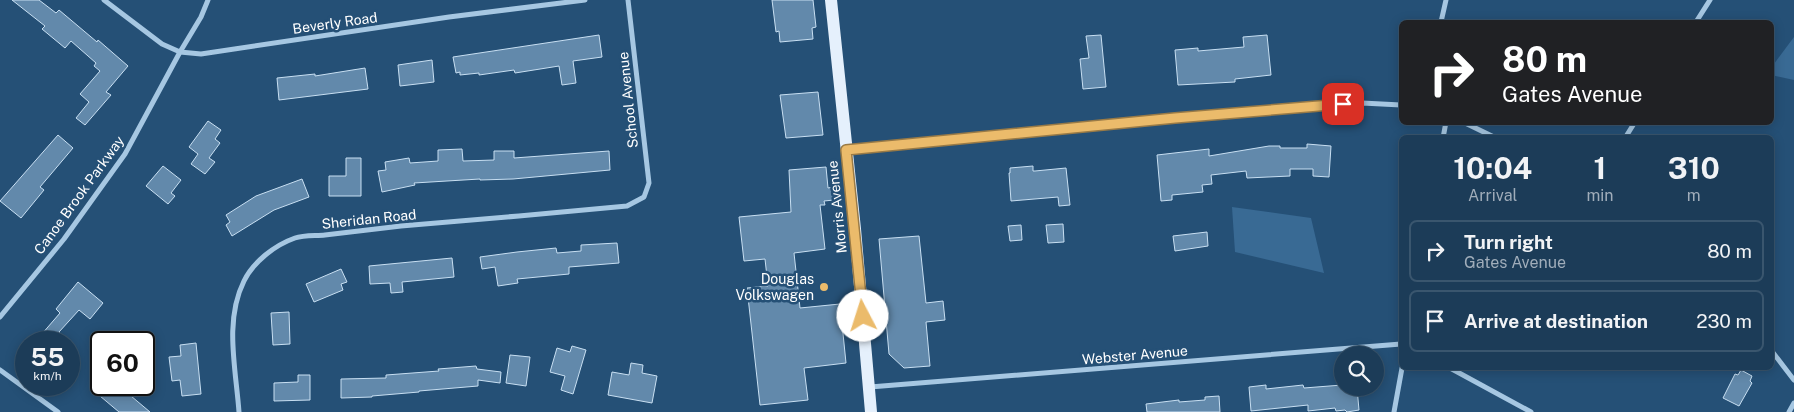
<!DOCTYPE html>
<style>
body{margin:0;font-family:"Public Sans",sans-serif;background:#294761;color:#f1f3f6;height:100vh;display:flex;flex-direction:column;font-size:19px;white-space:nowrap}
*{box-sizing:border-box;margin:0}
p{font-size:16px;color:#a0adba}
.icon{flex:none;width:28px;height:28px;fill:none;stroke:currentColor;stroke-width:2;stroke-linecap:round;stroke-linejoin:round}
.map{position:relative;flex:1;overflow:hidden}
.drawer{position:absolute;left:1399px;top:135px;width:375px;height:235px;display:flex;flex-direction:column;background:#1c3c58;border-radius:8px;box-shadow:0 2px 12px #0003,0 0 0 1px #3a566e}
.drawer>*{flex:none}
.guide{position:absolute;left:1399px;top:20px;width:375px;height:105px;border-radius:8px;box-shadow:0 2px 12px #0003,0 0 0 1px #3a566e;background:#202124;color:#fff;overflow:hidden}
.tools{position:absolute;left:1334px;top:346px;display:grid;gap:10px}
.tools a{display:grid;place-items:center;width:50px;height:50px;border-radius:50%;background:#1c3c58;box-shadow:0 2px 12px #0003,0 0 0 1px #3a566e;font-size:25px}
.speed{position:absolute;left:15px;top:331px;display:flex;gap:10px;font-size:25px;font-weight:700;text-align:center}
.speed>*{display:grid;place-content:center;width:65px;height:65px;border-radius:50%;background:#1c3c58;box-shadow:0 2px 12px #0003,0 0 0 1px #3a566e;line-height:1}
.speed small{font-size:12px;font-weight:400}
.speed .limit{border:2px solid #111;border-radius:8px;background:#fff;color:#111}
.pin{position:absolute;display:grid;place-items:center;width:42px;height:42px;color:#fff;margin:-21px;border-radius:10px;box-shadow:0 2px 8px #0006}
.me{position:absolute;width:55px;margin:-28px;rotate:355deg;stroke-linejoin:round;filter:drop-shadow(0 0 4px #0008)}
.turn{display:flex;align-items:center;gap:18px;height:105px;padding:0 20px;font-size:22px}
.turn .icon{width:65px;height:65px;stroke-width:2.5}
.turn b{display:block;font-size:35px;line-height:42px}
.eta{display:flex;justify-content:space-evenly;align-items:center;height:85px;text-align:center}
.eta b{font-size:30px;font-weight:700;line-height:35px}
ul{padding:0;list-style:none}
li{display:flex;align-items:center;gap:15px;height:62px;margin:0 10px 8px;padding:0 10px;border:2px solid #3a566e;border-radius:8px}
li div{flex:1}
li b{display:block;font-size:19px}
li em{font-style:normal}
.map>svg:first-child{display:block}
</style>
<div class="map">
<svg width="1794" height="412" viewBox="0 0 1794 412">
<rect width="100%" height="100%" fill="#255076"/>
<!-- green -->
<path fill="#396a94" d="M1794,37V80L1771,75V68Z
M1232,207L1311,218L1324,273L1235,252Z"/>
<!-- building -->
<path fill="#6289ab" stroke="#c8dff2" d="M12,0H39L56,13L59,10L97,42L98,40L128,66L106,92L111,95L85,125L76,118L89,102L80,94L100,71L94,66L96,63L71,41L65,48L42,29L45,26Z
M772,0H813L816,27L812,28L813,39L780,42L779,31L776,32Z
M599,35L602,57L573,61L576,83L562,85L559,66L515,73L514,70L479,75V73L460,75V72L456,73L453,57Z
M1101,35L1106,87L1083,89L1080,59L1089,58L1086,36Z
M1267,35L1271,75L1235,79V82L1178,85L1175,50L1198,48V51L1244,47L1243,37Z
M432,60L434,82L400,86L398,65Z
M365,68L368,89L279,100L277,78L315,74V76Z
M818,92L823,135L786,138L780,95Z
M208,121L221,130L215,139L220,143L209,158L215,162L205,174L191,164L198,154L189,147Z
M58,135L73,148L40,187L44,190L21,218L0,201Z
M1307,144L1331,146L1329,177L1313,176V169H1290V176L1247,178L1246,171L1211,175L1212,184L1202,185L1203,192L1172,195V200L1161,201L1157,155L1209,149V156L1269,146H1280V148H1307Z
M462,149L463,161L494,160V151H514V158L609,151L610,170L513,179L480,180V179L414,183L415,185L382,192L378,171L386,170L385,162L409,158L410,163L438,161V150Z
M346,158H361V196H329V176H346Z
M163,166L181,180L171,193L175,196L168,204L146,186Z
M1033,166V171H1035L1066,168L1070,205L1059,206L1058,197L1011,201L1009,173H1010V168Z
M826,167L828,188L833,187L834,200L824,201L825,205H820L825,249L794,253L800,308L840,304L846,363L804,368L808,400L760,405L747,288L768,286L765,259L744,261L739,217L791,212L789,170Z
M302,179L309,197L274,210L232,236L226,225L230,222L226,215L256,196Z
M1063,224L1064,242L1048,243L1046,225Z
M1021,225L1022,240L1010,241L1008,226Z
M1207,232L1208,246L1175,251L1173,236Z
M919,236L926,303L943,301L945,320L926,322L930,366L904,368L889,354L879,239Z
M617,243L619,263L569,267V274L517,279L518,283L498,286L495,267L482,269L480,257L517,252L556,248L557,253L581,251V245Z
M452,258L454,277L402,282L403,292L391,293L390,283L370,284L369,266Z
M341,269L347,282L341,284L343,290L314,302L306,284Z
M78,282L103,303L90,319L79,310L59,332L63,336L57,342H35L60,313L56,309Z
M289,312L290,344L273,345L271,313Z
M196,343L201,394L182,396L180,380L172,381L169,357L181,356L180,345Z
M572,346L586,350L573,394L561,390L565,376L550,372L557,348L570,352Z
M510,355L530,357L526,386L506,383Z
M631,363L643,365L642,373L657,376L652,403L608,395L612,372L629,375Z
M476,366L477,369L501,372L500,383L478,380V386L419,391V392L372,396V397L341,398V379L386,378V375L439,371L438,369Z
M1741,370L1752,376L1750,381L1752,383L1739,406L1723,398L1735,374L1738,375Z
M298,375H310V400L274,401V383L298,382Z
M109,385H118L150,412H119L100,396Z
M1266,385V389L1303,385L1304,388L1342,385V388H1357L1359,410L1347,412L1345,410L1336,411L1335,408L1308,411V405L1251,411L1249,387Z
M1219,396L1220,412H1147L1146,404L1179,400V402L1205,400V397Z"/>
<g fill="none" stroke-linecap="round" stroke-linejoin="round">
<!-- minor -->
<path stroke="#a6c7e2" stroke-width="5" d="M104,0L162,44L180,52L201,54L449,17L585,0
M1441,22L1446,0
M1696,22L1710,0
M1463,122L1496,138
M1443,138L1446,122
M1625,138L1635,122
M847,150L1213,115L1362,103L1401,105
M0,317L64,239L125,154L180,52L201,17L208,0
M1771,350L1794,380
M1450,368L1531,412
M0,370L58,412
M870,387L1401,344
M239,412C236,369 224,321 244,281C253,262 275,245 295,238C304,235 316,236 325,235C350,232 375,229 401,226C476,220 552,213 627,206L644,197L649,183L628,0
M1394,412L1402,368
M1789,412L1794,403"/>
<!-- primary -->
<path stroke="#e5f0fc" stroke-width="12" d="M831,0L855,229L871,412"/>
</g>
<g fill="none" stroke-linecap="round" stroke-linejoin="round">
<!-- route casing -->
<g stroke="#997a46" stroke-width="12">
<path id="route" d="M863,316L846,150L1175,118L1343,104"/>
</g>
<!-- route -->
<use href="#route" stroke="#ebbb6b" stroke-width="9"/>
</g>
<!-- markers -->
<circle fill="#ebbb6b" stroke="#255076" stroke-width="2" cx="824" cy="287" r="5"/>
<g text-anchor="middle" stroke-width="5" stroke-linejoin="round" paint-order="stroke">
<!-- street labels -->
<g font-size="14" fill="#fff" stroke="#255076">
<text transform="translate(335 23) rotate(-8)" y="5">Beverly Road</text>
<text transform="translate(628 100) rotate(-96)" y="5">School Avenue</text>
<text transform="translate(79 195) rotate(-54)" y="5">Canoe Brook Parkway</text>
<text transform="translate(837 207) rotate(-96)" y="5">Morris Avenue</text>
<text transform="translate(369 219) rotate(-6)" y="5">Sheridan Road</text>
<text transform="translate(1135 355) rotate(-5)" y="5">Webster Avenue</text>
</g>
<!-- poi labels -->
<g font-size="14" fill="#fff" stroke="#255076" text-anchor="end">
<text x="814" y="284">Douglas<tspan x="814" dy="16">Volkswagen</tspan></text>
</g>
</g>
</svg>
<div class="tools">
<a><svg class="icon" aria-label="search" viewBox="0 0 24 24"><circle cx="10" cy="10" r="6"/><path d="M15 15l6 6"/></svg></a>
</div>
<div class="speed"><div>55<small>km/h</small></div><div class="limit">60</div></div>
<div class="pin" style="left:1343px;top:104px;background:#d93025"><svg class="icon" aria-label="arrive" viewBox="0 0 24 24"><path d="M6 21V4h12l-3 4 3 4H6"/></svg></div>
<svg class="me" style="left:863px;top:316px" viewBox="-20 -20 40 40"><circle r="19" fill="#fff"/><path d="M0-13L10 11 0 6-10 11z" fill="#ebbb6b"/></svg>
<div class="guide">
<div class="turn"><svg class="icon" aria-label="right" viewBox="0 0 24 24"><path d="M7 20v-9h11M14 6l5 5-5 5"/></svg><div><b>80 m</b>Gates Avenue</div></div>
</div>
<section class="drawer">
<div class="eta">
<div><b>10:04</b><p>Arrival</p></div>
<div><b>1</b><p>min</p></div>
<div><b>310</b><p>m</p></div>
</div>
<ul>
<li><svg class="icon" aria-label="right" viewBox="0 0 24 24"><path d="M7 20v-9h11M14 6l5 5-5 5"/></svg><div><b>Turn right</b><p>Gates Avenue</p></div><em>80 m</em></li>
<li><svg class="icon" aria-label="arrive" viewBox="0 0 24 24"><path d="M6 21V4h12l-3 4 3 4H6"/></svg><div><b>Arrive at destination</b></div><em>230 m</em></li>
</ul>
</section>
</div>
